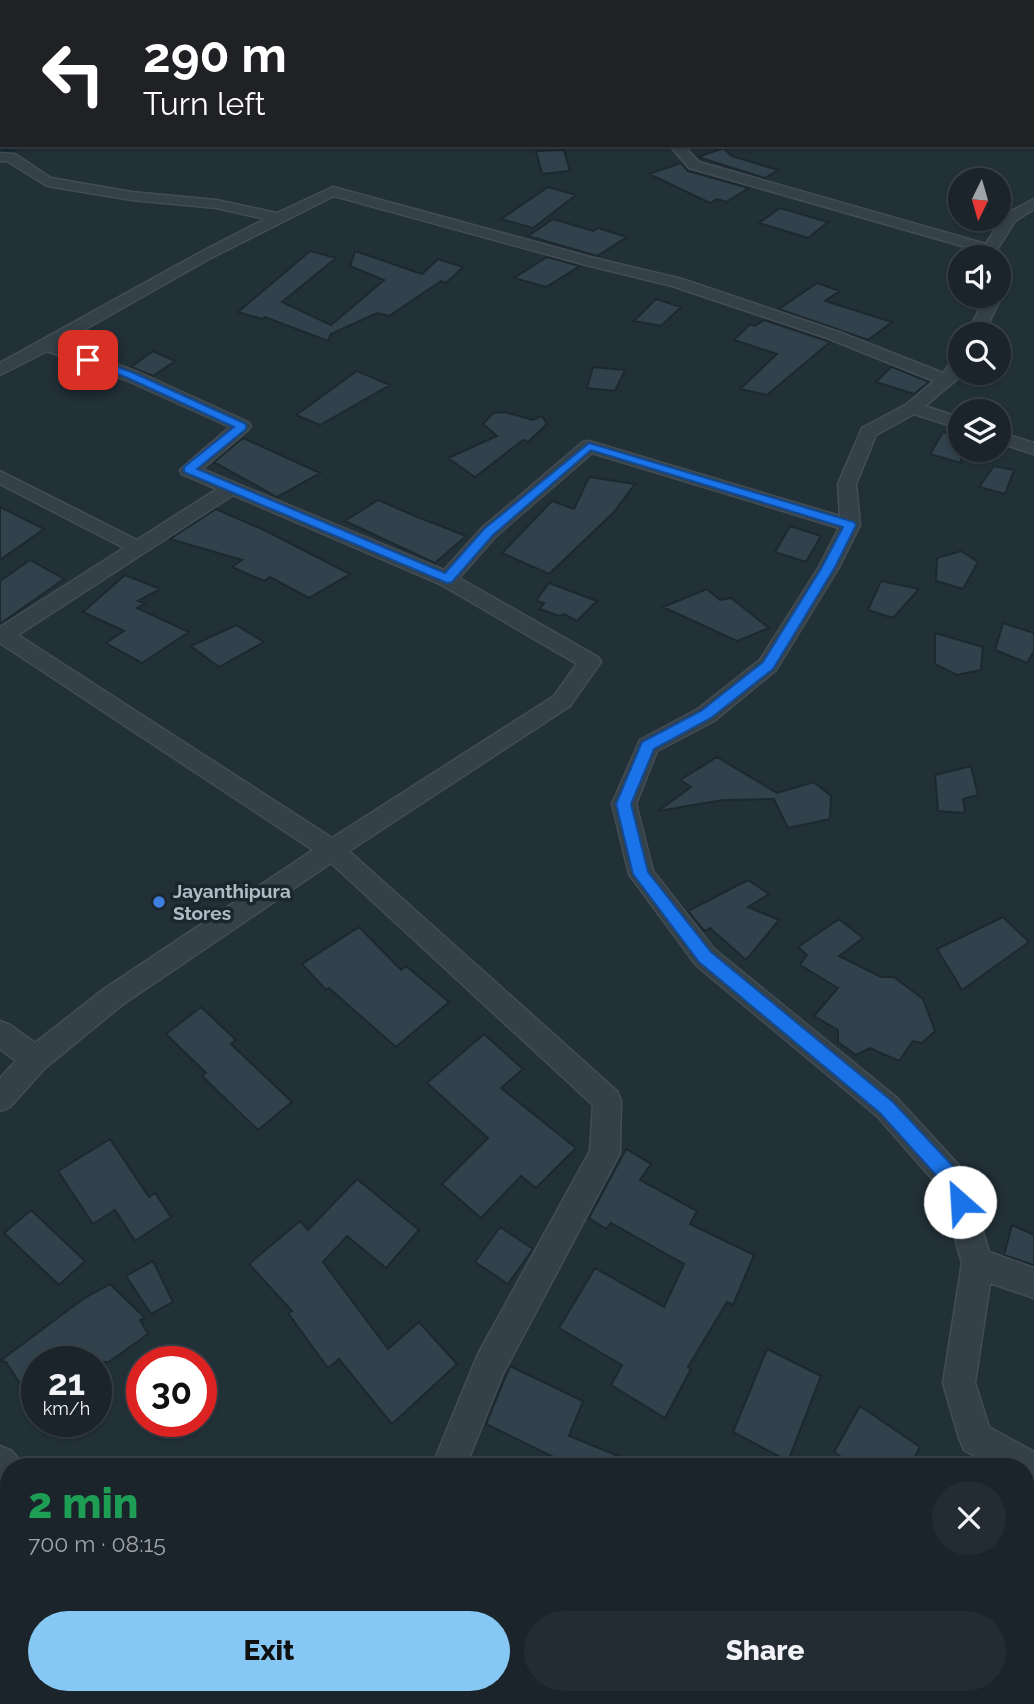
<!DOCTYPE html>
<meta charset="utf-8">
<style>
body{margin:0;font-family:Raleway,sans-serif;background:#232c32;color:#f1f3f6;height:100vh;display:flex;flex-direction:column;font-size:26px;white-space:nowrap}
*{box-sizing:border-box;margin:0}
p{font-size:23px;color:#9fa4a8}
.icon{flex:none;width:38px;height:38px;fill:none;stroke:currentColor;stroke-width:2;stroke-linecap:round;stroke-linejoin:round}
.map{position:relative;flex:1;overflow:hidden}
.sheet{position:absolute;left:0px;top:1458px;width:1034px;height:247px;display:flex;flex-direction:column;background:#1a242a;border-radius:28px 28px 0 0;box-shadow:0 2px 5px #0004,0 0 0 2px #384147}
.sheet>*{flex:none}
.banner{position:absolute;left:0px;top:0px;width:1034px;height:147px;box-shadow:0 2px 5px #0004,0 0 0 2px #384147;background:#202124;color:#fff;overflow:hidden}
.needle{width:46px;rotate:185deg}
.buttons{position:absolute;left:948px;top:168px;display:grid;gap:14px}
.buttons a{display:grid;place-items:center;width:63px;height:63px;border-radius:50%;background:#1a242a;box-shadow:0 2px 5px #0004,0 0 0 2px #384147;font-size:35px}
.speed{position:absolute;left:21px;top:1346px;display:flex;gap:14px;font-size:35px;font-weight:700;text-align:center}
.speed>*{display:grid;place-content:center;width:91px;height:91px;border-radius:50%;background:#1a242a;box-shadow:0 2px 5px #0004,0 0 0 2px #384147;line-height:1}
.speed small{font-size:18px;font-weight:400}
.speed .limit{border:10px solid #d22;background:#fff;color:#111}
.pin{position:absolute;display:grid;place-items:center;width:60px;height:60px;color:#fff;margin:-30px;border-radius:14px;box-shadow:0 4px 10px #0006}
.me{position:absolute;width:77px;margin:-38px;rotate:334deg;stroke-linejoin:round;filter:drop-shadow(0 0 5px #0008)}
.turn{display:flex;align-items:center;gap:24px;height:147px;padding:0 28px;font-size:32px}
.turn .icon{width:91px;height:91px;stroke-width:2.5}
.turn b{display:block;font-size:49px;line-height:60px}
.round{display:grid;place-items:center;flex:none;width:74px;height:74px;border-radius:37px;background:#232c32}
.head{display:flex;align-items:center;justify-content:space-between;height:119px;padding:0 28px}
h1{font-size:42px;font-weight:800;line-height:52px;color:#1e9e55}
.primary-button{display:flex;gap:14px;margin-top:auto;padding:14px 28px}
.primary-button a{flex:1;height:80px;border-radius:42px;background:#86c8f3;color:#111;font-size:28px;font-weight:800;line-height:80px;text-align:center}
.primary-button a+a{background:#232c32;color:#f1f3f6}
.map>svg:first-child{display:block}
</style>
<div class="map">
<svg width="1034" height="1704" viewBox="0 0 1034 1704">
<rect width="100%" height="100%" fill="#223038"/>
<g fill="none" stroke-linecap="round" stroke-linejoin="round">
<!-- canal -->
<path fill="#162935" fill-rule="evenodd" d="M8,145H30L0,157V148Z"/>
</g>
<!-- building -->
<path fill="#31424c" stroke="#1d282f" stroke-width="2" d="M723,148L732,156L778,170L765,178L698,157Z
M564,150L570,171L542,174L536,151Z
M681,163L688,171L749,188L726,202L717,199L710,203L649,174Z
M548,187L576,195L533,228L501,219Z
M780,208L828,222L808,238L759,223Z
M553,219L593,231L598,228L627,237L597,256L528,236Z
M310,251L336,258L282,302L331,325L384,280L350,266L355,251L422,274L438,259L463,267L446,283L441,281L389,316L377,313L331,334L328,341L265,317L262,319L238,312Z
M547,257L580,266L546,287L514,278Z
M817,283L840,291L825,301L892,322L868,340L779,309Z
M656,299L681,307L661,326L634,321Z
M764,320L830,342L767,395L740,389L777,354L734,340L750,324L755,326Z
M153,351L175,361L153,376L131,367Z
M593,367L625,370L615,391L587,388Z
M891,367L895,368L929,382L914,394L876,382Z
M357,371L390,385L320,425L296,415Z
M505,412L533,420L542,416L547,424L528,442L523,440L475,477L448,458L497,436L483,424L493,413Z
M943,432L961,438V463L930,454Z
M243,438L320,473L277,497L214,462Z
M994,466L1014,470L1005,494L979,487Z
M589,477L635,484L614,512L549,574L502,553L552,501L574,509Z
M378,500L415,516L466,536L435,563L345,521Z
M0,507L44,529L0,560Z
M216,509L266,531L350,574L309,598L270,577L264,581L232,567L242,560L170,539Z
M790,526L821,536L806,562L775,552Z
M961,551L978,562L963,589L936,581L937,558Z
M30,560L64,579L0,624V581Z
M125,575L160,589L138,601L145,603L137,608L189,632L142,663L106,643L124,631L83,612Z
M881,581L919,589L893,618L868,610Z
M549,583L597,601L577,621L564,614L559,616L540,609L544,603L536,601Z
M707,589L720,600L731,598L769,628L737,641L663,607Z
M1003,623L1034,633V651L1027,663L995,650Z
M236,625L264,642L219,667L191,646Z
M935,633L983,647L981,670L957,675L935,664Z
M717,757L777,793L814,782L831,796L830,819L788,828L774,799L723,800L658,811L691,787L680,780Z
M971,766L978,795L963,799L965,813L938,811L935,775Z
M748,880L769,894L748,907L779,920L746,960L710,928L705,931L701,927L688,911Z
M1003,917L1029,942L962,990L937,949Z
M839,919L863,938L839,956L881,977H894L923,999L935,1031L922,1043L913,1041L899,1061L870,1048L856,1055L838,1042V1030L814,1016L838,988L800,965L807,955L798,947Z
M359,927L401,970L406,966L449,1002L396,1047L329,988L326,990L302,964Z
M201,1007L236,1040L231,1044L292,1102L258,1130L202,1076L206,1073L166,1034Z
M484,1034L523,1069L501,1088L576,1148L536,1188L521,1176L481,1218L442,1184L488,1138L427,1083Z
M110,1139L149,1197L155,1193L171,1217L135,1241L115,1210L93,1224L58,1171Z
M626,1149L651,1164L640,1180L697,1211L690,1224L754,1255L733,1305L727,1302L688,1367L691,1369L665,1418L611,1385L622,1365L559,1328L595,1268L664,1307L684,1264L611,1223L606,1229L589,1218Z
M357,1179L419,1230L386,1268L347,1236L323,1262L388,1349L419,1322L457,1364L392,1424L339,1359L328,1368L288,1313L292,1311L249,1264L300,1221L308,1230Z
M31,1210L85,1261L59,1285L4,1233Z
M1012,1225L1034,1235V1265L1004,1255Z
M500,1227L533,1249L508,1284L475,1262Z
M153,1261L173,1302L151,1314L126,1276Z
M110,1284L145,1318L140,1320L148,1334L109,1362H37V1410L6,1362L0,1361L83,1299Z
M767,1349L821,1376L788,1461L733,1432Z
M510,1366L583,1401L569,1436L643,1466H572L486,1424Z
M860,1406L920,1447L910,1466H855L834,1452Z"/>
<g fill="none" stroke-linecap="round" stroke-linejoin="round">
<!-- minor casing -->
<g stroke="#424d55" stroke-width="3">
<path id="minor" d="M705,0H720L704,2Z
M669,145H683L699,162L986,244L1004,215L1034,199V209L1015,221L995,253L990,254L689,168Z
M0,153L15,154L51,178L132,192L216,200L277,213L333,187L594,258L682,279L839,332L943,373L955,358L961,357L963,374L925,406L961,418V429L914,414L876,435L856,484L860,525L839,567L776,670L714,721L657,751L636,804L653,871L714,949L897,1098L965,1172L989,1252L1034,1268V1298L990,1283L975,1383L989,1427L1034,1452V1479L1026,1483V1466H993L964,1450L959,1438L943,1383L962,1263L941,1189L877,1116L696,965L629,874L612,804L640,740L698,709L760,660L819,567L839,528L592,453L496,536L459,578L598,657L601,662L570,706L349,851L617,1091L621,1100L620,1153L502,1376L466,1466H432L478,1354L590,1151L593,1105L331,863L122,1005L45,1068L10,1107L0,1111V1078L16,1061L0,1049V1021L10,1025L35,1043L104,989L313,850L0,643V627L124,548L0,484V471L137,540L217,489L182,474L180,470L230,427L126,380L47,351L0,375V363L199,253L265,219L216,208L132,200L47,186L7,161H0ZM334,196L586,265L672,286L827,338L934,381L907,404L862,428L838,484L840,516L589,441L583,442L482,528L444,570L202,469L248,430L251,426L248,422L138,372L59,344L209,259ZM233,495L440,584L577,664L554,696L332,838L18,635Z
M983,296H999V302L983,334H967L983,302Z
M999,432L1034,443V454L999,443Z
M0,1446L12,1451L24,1466H9V1489L0,1485Z
M222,1696H266L269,1704H225Z
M336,1696H374L371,1704H333Z"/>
</g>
<!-- minor -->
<use href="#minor" fill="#354148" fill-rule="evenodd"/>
</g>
<!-- route -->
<path fill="#1a73e8" stroke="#114b97" stroke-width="2" d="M84,357H92L136,374L246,424V429L197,469L445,573L484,529L589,443L854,522L856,525L835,567L773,669L711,718L654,749L631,804L648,872L711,952L893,1102L961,1175L970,1202L967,1208L960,1211L953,1208L946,1186L880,1113L699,962L633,874L616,804L642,742L701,711L763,662L822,567L843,527L591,450L493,535L452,582L447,583L184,472V467L234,427L128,378L84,362Z"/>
<!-- markers -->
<circle fill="#3f7fe0" stroke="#1b262d" stroke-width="2.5" cx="159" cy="902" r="7"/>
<g text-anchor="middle" stroke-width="7" stroke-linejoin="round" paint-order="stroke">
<!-- poi labels -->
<g font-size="19" font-weight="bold" fill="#b0bcc5" stroke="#1b262d" text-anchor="start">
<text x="173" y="898">Jayanthipura<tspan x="173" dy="22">Stores</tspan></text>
</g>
</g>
</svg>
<div class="buttons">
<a><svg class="needle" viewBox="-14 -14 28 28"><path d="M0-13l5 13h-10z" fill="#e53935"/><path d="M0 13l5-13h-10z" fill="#9fa4a8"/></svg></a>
<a><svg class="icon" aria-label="sound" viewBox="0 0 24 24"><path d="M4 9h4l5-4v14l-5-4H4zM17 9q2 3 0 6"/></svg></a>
<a><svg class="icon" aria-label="search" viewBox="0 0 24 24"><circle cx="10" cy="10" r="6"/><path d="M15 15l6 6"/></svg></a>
<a><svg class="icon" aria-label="layers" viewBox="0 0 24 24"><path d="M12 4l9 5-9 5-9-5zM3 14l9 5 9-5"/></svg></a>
</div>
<div class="speed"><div>21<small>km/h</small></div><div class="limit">30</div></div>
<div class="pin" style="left:88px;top:360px;background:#d93025"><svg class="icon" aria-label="arrive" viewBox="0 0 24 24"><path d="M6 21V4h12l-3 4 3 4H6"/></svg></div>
<svg class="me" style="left:960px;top:1202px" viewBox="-20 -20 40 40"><circle r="19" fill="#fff"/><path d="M0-13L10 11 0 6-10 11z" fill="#1a73e8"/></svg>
<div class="banner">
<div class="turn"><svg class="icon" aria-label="left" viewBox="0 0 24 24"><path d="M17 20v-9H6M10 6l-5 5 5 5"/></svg><div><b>290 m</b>Turn left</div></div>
</div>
<section class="sheet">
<div class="head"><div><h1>2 min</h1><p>700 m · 08:15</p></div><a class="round"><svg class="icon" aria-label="close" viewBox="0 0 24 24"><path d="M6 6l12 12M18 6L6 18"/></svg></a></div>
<div class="primary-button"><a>Exit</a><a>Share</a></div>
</section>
</div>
